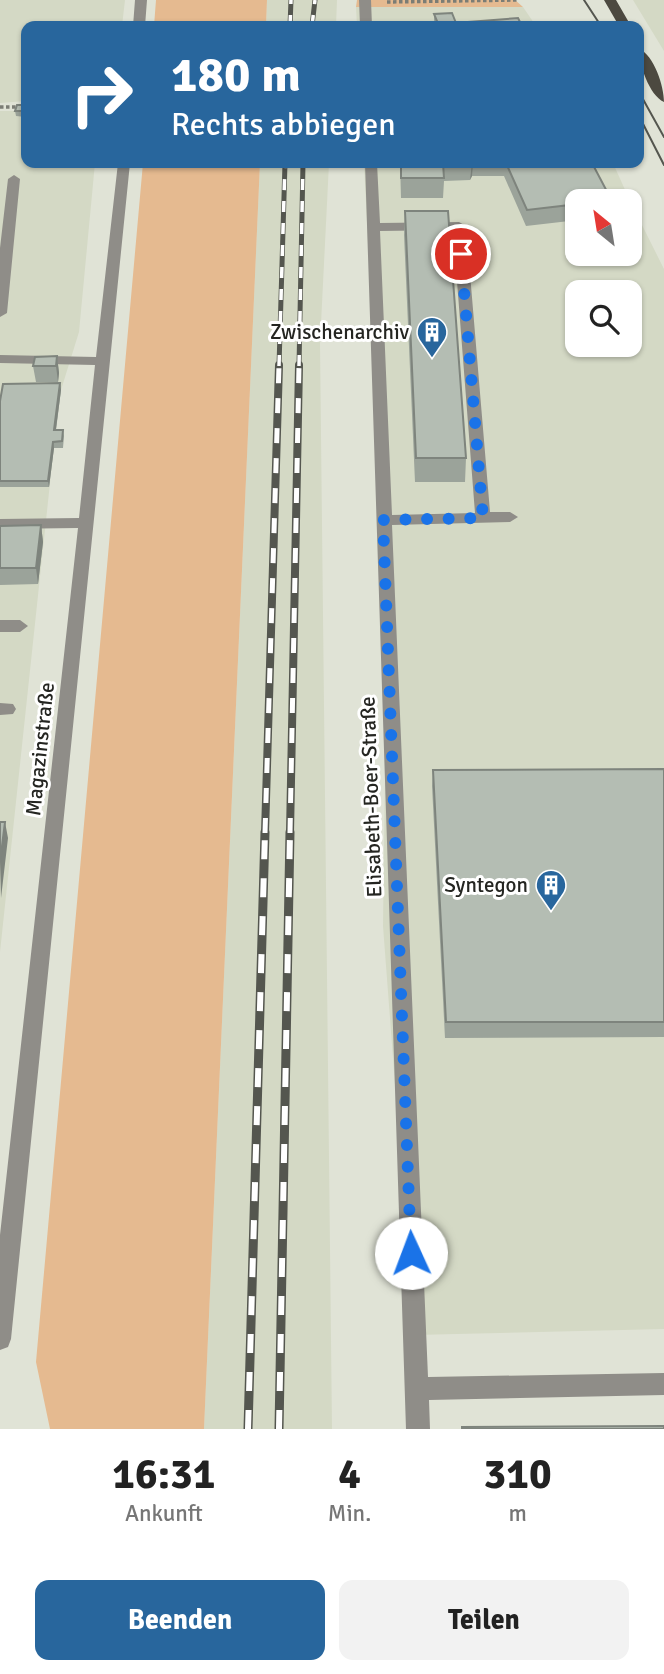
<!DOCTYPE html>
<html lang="de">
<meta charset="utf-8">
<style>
body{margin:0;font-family:Signika,sans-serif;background:#f2f2f2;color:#222;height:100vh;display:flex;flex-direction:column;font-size:26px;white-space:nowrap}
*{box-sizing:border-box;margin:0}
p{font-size:23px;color:#767676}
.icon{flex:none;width:38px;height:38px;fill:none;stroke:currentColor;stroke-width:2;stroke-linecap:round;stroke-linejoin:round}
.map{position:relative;height:1429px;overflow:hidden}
.sheet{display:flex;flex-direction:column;background:#fff;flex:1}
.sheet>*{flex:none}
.hud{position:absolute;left:21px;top:21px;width:623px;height:147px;border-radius:14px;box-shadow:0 2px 5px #0004;background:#28669d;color:#fff;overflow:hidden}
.needle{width:46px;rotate:330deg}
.buttons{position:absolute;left:565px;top:189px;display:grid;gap:14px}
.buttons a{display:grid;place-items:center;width:77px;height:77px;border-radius:14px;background:#fff;box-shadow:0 2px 5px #0004;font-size:35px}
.pin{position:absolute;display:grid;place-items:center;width:60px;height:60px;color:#fff;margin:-30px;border:4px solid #fff;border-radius:50%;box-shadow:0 2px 7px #0007}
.me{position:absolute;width:77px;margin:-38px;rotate:358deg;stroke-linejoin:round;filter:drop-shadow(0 0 5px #0008)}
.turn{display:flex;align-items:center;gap:24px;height:147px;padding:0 35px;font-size:32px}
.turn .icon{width:91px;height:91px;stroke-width:2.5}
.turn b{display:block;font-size:49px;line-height:60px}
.eta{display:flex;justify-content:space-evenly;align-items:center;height:119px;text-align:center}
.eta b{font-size:42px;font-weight:700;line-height:49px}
.action{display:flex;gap:14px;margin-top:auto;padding:14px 35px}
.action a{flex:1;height:80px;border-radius:14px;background:#28669d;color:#fff;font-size:28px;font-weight:700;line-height:80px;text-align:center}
.action a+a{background:#f2f2f2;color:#222}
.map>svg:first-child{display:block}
</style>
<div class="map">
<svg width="664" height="1429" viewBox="0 0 664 1429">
<rect width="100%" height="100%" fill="#e0e3d6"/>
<!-- built -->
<path fill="#d4d9c5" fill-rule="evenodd" d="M0,0H125L122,26H26V101L0,103Z
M267,0H337L336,26H266Z
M633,0H664V51Z
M356,7H523L536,26H357Z
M0,111H26V163H95L79,332L61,390L55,436L0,952Z
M260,163H329L320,344L332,1429H204Z
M364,163H613L630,201H578V254H630V201L664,269V1329L414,1335L383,926L387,626ZM578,292H630V345H578Z"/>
<!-- green -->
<path fill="#e5ba90" d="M156,0H267L266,26H154Z
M357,0H515L523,7H356Z
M143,163H260L204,1429H50L36,1362Z"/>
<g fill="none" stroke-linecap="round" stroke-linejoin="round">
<!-- path -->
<path stroke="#7b7d75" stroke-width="3.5" stroke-dasharray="3.5 2.5" stroke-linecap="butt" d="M387,2L517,0
M0,107H26"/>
<!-- minor -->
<path fill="#8f8d88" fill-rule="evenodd" d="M135,0H147L145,26H133Z
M359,0H371L372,26H360Z
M118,163H130L11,1339L8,1347L0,1350V1235L78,528L0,529V519L79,518L95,365L0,363V355L96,357Z
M365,163H377L380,223L459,222L466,226L490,512H510L518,517L510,522L392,525L428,1377L664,1373V1395L429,1400L430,1429H406ZM453,230L475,513L392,515L380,231Z
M14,175L20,179L7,313L0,317V248L8,179Z
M0,620H20L28,626L20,632H0Z
M0,703L13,704L16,709L13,714L0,715Z"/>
<!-- major -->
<path fill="#4c4940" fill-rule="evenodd" d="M604,0H616L631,26H619Z
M639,49C654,55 664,86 664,102C649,95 639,64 639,49Z"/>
<!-- tram -->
<path stroke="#54564f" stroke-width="2" d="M584,0L601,26
M639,92L664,137
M639,116L664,165"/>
<!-- rail-far2 casing -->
<g stroke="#54564f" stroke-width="5">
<path id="rail-far2" d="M290,26L291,0
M312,26L315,0
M279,366L285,163
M299,366L303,163"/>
</g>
<!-- rail-far1 casing -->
<g stroke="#54564f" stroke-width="8">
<path id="rail-far1" d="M265,833L279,365
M290,833L299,365"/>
</g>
<!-- rail casing -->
<g stroke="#54564f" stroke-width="9">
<path id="rail" d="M248,1429L265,832
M279,1429L290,832"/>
</g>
<!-- rail-far2 -->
<use href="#rail-far2" stroke="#fff" stroke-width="3.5" stroke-dasharray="11" stroke-linecap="butt"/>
<!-- rail-far1 -->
<use href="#rail-far1" stroke="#fff" stroke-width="5" stroke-dasharray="15" stroke-linecap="butt"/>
<!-- rail -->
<use href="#rail" stroke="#fff" stroke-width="6" stroke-dasharray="19" stroke-linecap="butt"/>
</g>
<!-- wall -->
<path fill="#9ba39a" d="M434,14L456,23L522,26H436L434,20Z
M26,105V117L16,116L15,111Z
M400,163H592L578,201V220L526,226L504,176H472L470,180L444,181L443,198H401Z
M405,211L466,458L465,482H415L404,235Z
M57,356L59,373L58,382H36L33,366Z
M60,383L61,390L56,430H63L64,436L63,448H54L49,487H0V401Z
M41,525L43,542L38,584L0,585V526Z
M664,769V1037L445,1038L432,786L433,770Z"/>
<!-- shaded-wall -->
<path fill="#7e847d" d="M472,163H473L472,176L470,180Z
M57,356L59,373L58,382L56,366Z
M60,383L61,390L55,436L54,430Z
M53,442L54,448L49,487L48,481Z
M41,525L43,542L38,584L36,568Z
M5,822L8,838L1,898L0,862Z"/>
<!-- building -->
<path fill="#b4bdb3" stroke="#7e847d" stroke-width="2" d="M452,13L456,23L443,24L444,26H439L434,14Z
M518,18L522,26H444L443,24Z
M17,105H26V111H15Z
M401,163H443L444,178H401Z
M443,163H472L471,164L443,165Z
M506,163H592L612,201H578V204L527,210Z
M405,211H448L466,458H416Z
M57,356L56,366H33L35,357Z
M60,383L54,430H63L62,441L53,442L48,481H0V401L3,384Z
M41,525L36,568H0V526Z
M664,769V1022H446L433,770Z
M0,822H5L0,862Z
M664,1426V1429H462V1427Z"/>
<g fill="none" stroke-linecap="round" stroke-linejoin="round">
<!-- route -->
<path stroke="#1a73e8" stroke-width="12" stroke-dasharray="0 21.6" d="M411,1253L383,520L483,518L461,254"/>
</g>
<!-- icons -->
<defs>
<g id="building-pin" transform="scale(1.575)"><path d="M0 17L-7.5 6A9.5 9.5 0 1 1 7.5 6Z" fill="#28669d" stroke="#fff"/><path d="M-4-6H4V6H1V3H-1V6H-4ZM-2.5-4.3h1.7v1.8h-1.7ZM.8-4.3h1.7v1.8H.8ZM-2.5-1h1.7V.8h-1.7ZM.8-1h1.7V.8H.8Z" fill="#fff"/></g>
</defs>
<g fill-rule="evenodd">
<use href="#building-pin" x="432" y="332"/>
<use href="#building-pin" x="551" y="885"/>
</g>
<g text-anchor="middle" stroke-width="6" stroke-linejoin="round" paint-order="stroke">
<!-- poi labels -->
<g font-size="21" fill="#242521" stroke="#fff" text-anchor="end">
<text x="409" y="339">Zwischenarchiv</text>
<text x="528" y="892">Syntegon</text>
</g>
<!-- street labels -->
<g font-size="21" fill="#242521" stroke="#fff">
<text transform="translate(40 749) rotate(-84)" y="7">Magazinstraße</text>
<text transform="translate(371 797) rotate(-92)" y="7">Elisabeth-Boer-Straße</text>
</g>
</g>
</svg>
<div class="buttons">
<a><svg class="needle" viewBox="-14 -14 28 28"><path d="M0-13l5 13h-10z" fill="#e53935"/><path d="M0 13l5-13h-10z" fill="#767676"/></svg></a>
<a><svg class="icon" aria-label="search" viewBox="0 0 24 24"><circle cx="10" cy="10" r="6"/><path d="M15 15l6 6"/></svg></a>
</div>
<div class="pin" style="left:461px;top:254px;background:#d93025"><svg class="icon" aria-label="arrive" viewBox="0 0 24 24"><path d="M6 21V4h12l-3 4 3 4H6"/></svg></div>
<svg class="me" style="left:411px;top:1253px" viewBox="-20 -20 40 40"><circle r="19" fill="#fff"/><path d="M0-13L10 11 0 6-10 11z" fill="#1a73e8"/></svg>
<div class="hud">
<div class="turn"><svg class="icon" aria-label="right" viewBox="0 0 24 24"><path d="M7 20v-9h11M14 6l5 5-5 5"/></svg><div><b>180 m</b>Rechts abbiegen</div></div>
</div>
</div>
<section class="sheet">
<div class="eta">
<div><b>16:31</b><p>Ankunft</p></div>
<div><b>4</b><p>Min.</p></div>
<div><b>310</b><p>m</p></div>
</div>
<div class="action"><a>Beenden</a><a>Teilen</a></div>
</section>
